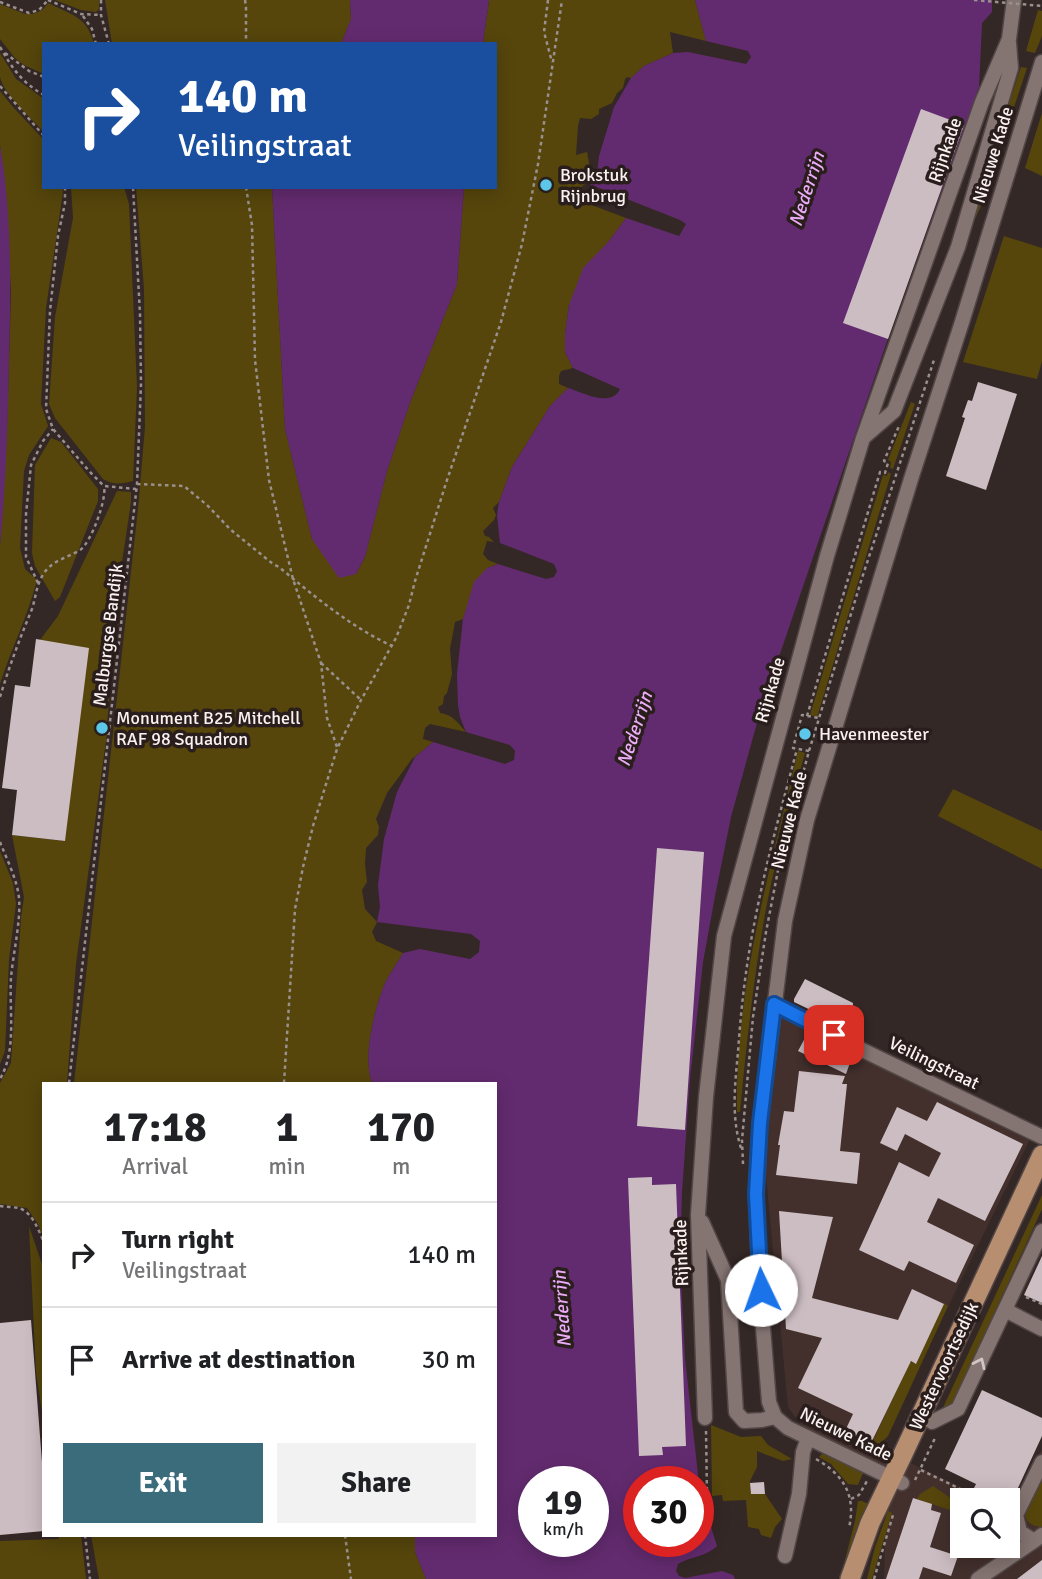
<!DOCTYPE html>
<style>
body{margin:0;font-family:Signika,sans-serif;background:#f2f2f2;color:#202124;height:100vh;display:flex;flex-direction:column;font-size:26px;white-space:nowrap}
*{box-sizing:border-box;margin:0}
p{font-size:23px;color:#757577}
.icon{flex:none;width:38px;height:38px;fill:none;stroke:currentColor;stroke-width:2;stroke-linecap:round;stroke-linejoin:round}
.map{position:relative;flex:1;overflow:hidden}
.details{position:absolute;left:42px;top:1082px;width:455px;height:455px;display:flex;flex-direction:column;background:#fff;border-radius:0px;box-shadow:0 4px 18px #0003}
.details>*{flex:none}
.guide{position:absolute;left:42px;top:42px;width:455px;height:147px;border-radius:0px;box-shadow:0 4px 18px #0003;background:#1a4fa0;color:#fff;overflow:hidden}
.tools{position:absolute;left:950px;top:1488px;display:grid;gap:14px}
.tools a{display:grid;place-items:center;width:70px;height:70px;border-radius:0px;background:#fff;box-shadow:0 4px 18px #0003;font-size:35px}
.speed{position:absolute;left:518px;top:1466px;display:flex;gap:14px;font-size:35px;font-weight:700;text-align:center}
.speed>*{display:grid;place-content:center;width:91px;height:91px;border-radius:50%;background:#fff;box-shadow:0 4px 18px #0003;line-height:1}
.speed small{font-size:18px;font-weight:400}
.speed .limit{border:10px solid #d22;background:#fff;color:#111}
.pin{position:absolute;display:grid;place-items:center;width:60px;height:60px;color:#fff;margin:-30px;border-radius:14px;box-shadow:0 4px 10px #0006}
.me{position:absolute;width:77px;margin:-38px;rotate:357deg;stroke-linejoin:round;filter:drop-shadow(0 0 5px #0008)}
.turn{display:flex;align-items:center;gap:24px;height:147px;padding:0 21px;font-size:32px}
.turn .icon{width:91px;height:91px;stroke-width:2.5}
.turn b{display:block;font-size:49px;line-height:60px}
.eta{display:flex;justify-content:space-evenly;align-items:center;height:119px;text-align:center}
.eta b{font-size:42px;font-weight:700;line-height:49px}
.primary-button{display:flex;gap:14px;margin-top:auto;padding:14px 21px}
.primary-button a{flex:1;height:80px;border-radius:0px;background:#3b6c7c;color:#fff;font-size:28px;font-weight:700;line-height:80px;text-align:center}
.primary-button a+a{background:#f2f2f2;color:#202124}
ul{padding:0;list-style:none}
li{display:flex;align-items:center;gap:21px;height:105px;padding:0 21px;border-top:2px solid #e0e0e0}
li div{flex:1}
li b{display:block;font-size:26px}
li em{font-style:normal}
.map>svg:first-child{display:block}
</style>
<div class="map">
<svg width="1042" height="1579" viewBox="0 0 1042 1579">
<rect width="100%" height="100%" fill="#342826"/>
<!-- built -->
<path fill="#43302d" d="M776,1014L844,1049L1030,1139L879,1448L987,1500H962V1545H1008V1510L1010,1511L1042,1449V1579H884L887,1477L821,1452L788,1407L760,1112Z"/>
<!-- green -->
<path fill="#56460c" d="M55,0H99V9L96,12L81,10Z
M105,0H350L351,19L341,44H112Z
M489,0H695L706,41L670,32L673,53L644,66L631,78L627,77L625,79L623,88L617,93L612,103L599,109V114L591,119L580,118L578,126L576,155L587,152L591,174L596,176L589,184H585L579,189L581,201L626,218L609,241L569,305L565,334V352L573,368L561,371L559,376V384L568,388L550,406L512,467L499,502L493,508L496,515L494,520L483,531L485,536L489,537L494,542L487,541L483,554L488,560L498,564L487,568L468,604L463,619L455,622L450,649L452,674L447,693L444,696L443,704L438,707L440,713C452,714 458,723 466,732L430,724L425,728L423,739L433,742L412,759L387,793L376,819L379,827L378,835L366,848L365,864L367,882L362,890L365,909L377,922L372,932L376,941L403,953C398,962 391,971 386,981C375,1006 362,1057 372,1083H74L138,509L145,427L144,289L136,187H272L285,429L312,539L356,574L365,557L387,471L411,400L457,284L464,187H495V44H483Z
M48,3C70,14 88,17 94,44H44V74L24,65L15,58L0,39V4L25,14C34,15 44,11 48,3Z
M1038,10L1042,11V36L1035,53L1026,51Z
M0,53L16,79L44,99V132C32,119 3,93 0,77C0,69 0,61 0,53Z
M1021,67L1027,68L981,206L975,219L978,196Z
M0,91L12,106L44,140V187H62L63,192L46,308L41,404L48,426L29,455L24,471L20,548L25,569L37,580C28,616 11,649 0,684V546L7,429L11,292L6,203L0,145Z
M1042,113V176L1025,168Z
M71,187H124L129,204L137,387L133,481C122,484 113,485 103,479L55,418L49,404L55,317L73,218Z
M1004,236L1042,248V361L1037,379L963,362Z
M911,402L915,404L893,469L890,468L891,462L888,460Z
M51,438L61,442L98,489V501L60,597L55,601L35,566L32,553L35,465Z
M888,472L891,474L817,717L810,715L883,475L887,476Z
M117,491L131,492V502L121,569L107,724L102,725L101,730L107,733L76,964L67,1083H44V1239L38,1224L27,1208L0,1204V1083L11,1063L21,918L24,897L12,835L65,841L40,640L58,616Z
M798,751L805,753C790,808 774,863 764,920C753,983 746,1048 740,1112H737C735,989 770,870 798,751Z
M953,789L1042,831V869L938,816Z
M0,851L13,883L16,904L9,959L5,1051L0,1064Z
M1042,1195V1209L959,1390L961,1396L955,1404L941,1412Z
M29,1226L44,1270V1425L36,1372Z
M944,1303L948,1306L888,1436L874,1450L861,1446L864,1440L872,1443L910,1362L916,1363Z
M711,1425L741,1437L761,1436L768,1445L792,1459L783,1461L757,1451V1467L750,1481L751,1494H765L782,1519L775,1527L771,1538L761,1535L759,1529L748,1527L746,1500L723,1501L722,1495L712,1496Z
M823,1453L863,1473L858,1485L848,1484L831,1464L819,1457Z
M1042,1477V1527C1009,1524 1034,1493 1042,1477Z
M933,1486L962,1506V1514L917,1499L920,1494Z
M858,1501H862L873,1506L845,1579H840L855,1521Z
M888,1511L892,1513L872,1579H867L875,1547Z
M59,1535H81L86,1579H0V1541L59,1539Z
M91,1535H415V1552L426,1579H99Z"/>
<!-- water -->
<path fill="#632b6f" fill-rule="evenodd" d="M350,0H489L483,44H341L351,19Z
M695,0H992V12L982,23L979,87L898,309L760,712L731,817L715,896L703,962L690,1079L682,1192L680,1259L685,1359L700,1492L717,1546C706,1557 691,1556 678,1564L676,1571L679,1576L685,1578L722,1571L733,1575L735,1579H426L415,1552V1535H495V1083H372C362,1057 375,1006 386,981C391,971 398,962 403,953L420,949L470,959L479,952L480,941L471,934L377,922L380,907L378,885L384,839L397,792L415,757L433,742L505,764L514,760L515,751L510,745L466,732L460,717L458,705L457,674L463,619L474,582L487,568L498,564L546,579L554,577L557,571L554,564L500,543L497,515L499,502L512,467L550,406L568,388C584,393 611,408 620,389L573,368L565,352V334L569,305L583,268L609,241L626,218L679,236L686,224L680,220L589,184L597,175L599,156L614,107L631,78L644,66L673,53L688,52L746,64L751,57L748,51L706,41ZM534,1482H593V1542H534ZM639,1482H698V1542H639Z
M0,146C12,213 11,290 9,359C8,421 6,484 0,546Z
M272,187H464L457,284L411,400L387,471L365,557L356,574L339,578L312,539L285,429Z"/>
<!-- building -->
<path fill="#ccbdc2" d="M921,109L964,125L888,339L843,323Z
M978,382L1017,394L986,490L946,476L965,418L962,417L968,400L972,401Z
M36,639L89,648L65,841L12,835L17,790L2,788L15,685L30,687Z
M657,848L704,852L685,1130L637,1126Z
M805,979L853,1003L852,1026H844L794,1002V999Z
M805,1038L830,1050L829,1052L851,1060L846,1074L798,1051Z
M799,1071L845,1076L842,1084H847L840,1151L860,1153L857,1184L776,1175L780,1145H778L784,1111L794,1112Z
M937,1102L1023,1144L985,1221L938,1198L927,1222L974,1245L956,1283L909,1261L904,1271L859,1250L899,1162L929,1177L941,1153L905,1134L897,1151L880,1143L897,1107L927,1121Z
M652,1177V1185L676,1184L686,1446L662,1447L663,1455L639,1456L628,1178Z
M779,1211L833,1217L812,1298L898,1320L912,1289L944,1304L916,1364L911,1361L871,1443L845,1431L853,1414L798,1388L822,1338L786,1329Z
M1042,1256V1303L1024,1295Z
M31,1320L44,1488V1531L0,1535V1323Z
M982,1390L1042,1418V1436L1012,1501L989,1490L987,1494L974,1488L976,1484L945,1469Z
M764,1482L765,1494H751L750,1483Z
M913,1498L932,1504L931,1510L941,1513L930,1547L958,1556L951,1576L923,1567L919,1579H886Z
M1042,1560V1579H1017Z"/>
<g fill="none" stroke-linecap="round" stroke-linejoin="round">
<!-- minor casing -->
<g stroke="#514645" stroke-width="17">
<path id="minor" d="M864,437L894,411L958,247L1011,68L1009,43
M774,1004L854,1046L1042,1137
M702,1222L728,1280L736,1412L744,1421L762,1420L775,1417
M1005,1310L1042,1329
M705,1418L698,1215L706,1097L724,936L827,556L863,438L982,102L1009,39L1014,0
M932,1422L958,1409L1042,1231
M1042,1462L1016,1515L1020,1532L1034,1541L1042,1535
M902,1483L788,1428L775,1417L769,1402L760,1290L756,1194L760,1123L785,921L807,820L911,479L962,322L1042,62
M785,1556L799,1494L803,1452L808,1438
M978,1579L1034,1541"/>
</g>
<!-- major casing -->
<g stroke="#514645" stroke-width="22">
<path id="major" d="M850,1579L870,1523L903,1454L1042,1155"/>
</g>
<!-- path -->
<path stroke="#9a908e" stroke-width="2.5" stroke-dasharray="3.5 3.5" stroke-linecap="butt" d="M48,0L81,14L101,15
M101,0V15L109,44
M245,0L246,7V44
M548,0L544,32L552,62
M0,2L29,13L39,10L48,0
M83,16L92,29L96,44
M0,47C13,69 21,82 44,95
M5,53L29,71L44,77
M0,86L44,136
M65,187V203L58,236L50,311L46,409L53,429L89,471L104,486L136,489
M246,187L252,225L255,360L269,480L293,579L321,663L327,718L337,747
M137,484L184,486L207,505L231,530L273,564L279,567C315,597 350,626 392,646
M38,583L26,557V514L31,465L43,441L53,429
M321,663L361,700
M0,697C9,667 20,638 32,609C36,597 36,585 44,573C53,560 67,558 80,550C91,543 107,499 104,486
M807,716L880,472L885,473L888,463L884,461L899,426
M809,751L793,748L802,715L819,718
M0,842C7,860 17,879 19,898C21,921 13,954 11,978C9,1011 17,1050 0,1079
M69,1083L137,484L141,384L140,314L133,187
M284,1083L295,909L303,867L313,826L337,749L361,700L396,638L409,605L415,581L447,480L501,322L522,244L538,164L562,0
M741,1148C731,1117 735,1084 738,1052C741,1008 746,964 755,920C766,862 782,806 797,749
M743,1164L742,1140L753,1017L766,932L781,855L809,751L862,578L934,360
M0,1206C6,1207 13,1207 19,1208C33,1213 39,1231 44,1243
M1026,1297L1042,1304
M706,1431L707,1495
M879,1456L881,1452L888,1446
M816,1459C845,1476 856,1496 849,1528
M921,1470L983,1500
M915,1480L936,1436
M851,1499L859,1495L867,1481
M85,1535L90,1579
M345,1535L351,1579
M874,1579L893,1515"/>
<!-- minor -->
<use href="#minor" stroke="#847472" stroke-width="14"/>
<!-- major -->
<use href="#major" stroke="#b88e71" stroke-width="19"/>
<!-- path-bridge -->
<path stroke="#9a908e" stroke-width="2.5" stroke-dasharray="3.5 3.5" stroke-linecap="butt" d="M974,0L1042,6"/>
</g>
<!-- one-way arrows -->
<defs><path id="oneway-chevron" d="M-2-3.5L2.5 0L-2 3.5" fill="none" stroke-width="1.6" stroke-linecap="round" stroke-linejoin="round" transform="scale(1.75)"/></defs>
<use stroke="#d1c6c5" href="#oneway-chevron" transform="translate(980 1363) rotate(-65)"/>
<g fill="none" stroke-linecap="round" stroke-linejoin="round">
<!-- route casing -->
<g stroke="#114b97" stroke-width="18">
<path id="route" d="M761,1290L756,1194L760,1123L774,1004L834,1035"/>
</g>
<!-- route -->
<use href="#route" stroke="#1a73e8" stroke-width="12"/>
</g>
<!-- markers -->
<g fill="#5cc7e8" stroke="#2a1e1d" stroke-width="2.5">
<circle cx="546" cy="185" r="7"/>
<circle cx="102" cy="728" r="7"/>
<circle cx="805" cy="734" r="7"/>
</g>
<g text-anchor="middle" stroke-width="7" stroke-linejoin="round" paint-order="stroke">
<!-- street labels -->
<g font-size="18" fill="#faf2f1" stroke="#2a1e1d">
<text transform="translate(945 150) rotate(-71)" y="6">Rijnkade</text>
<text transform="translate(993 155) rotate(-73)" y="6">Nieuwe Kade</text>
<text transform="translate(108 635) rotate(-83)" y="6">Malburgse Bandijk</text>
<text transform="translate(770 690) rotate(-74)" y="6">Rijnkade</text>
<text transform="translate(789 820) rotate(-76)" y="6">Nieuwe Kade</text>
<text transform="translate(934 1063) rotate(26)" y="6">Veilingstraat</text>
<text transform="translate(681 1253) rotate(-92)" y="6">Rijnkade</text>
<text transform="translate(944 1366) rotate(-65)" y="6">Westervoortsedijk</text>
<text transform="translate(846 1434) rotate(26)" y="6">Nieuwe Kade</text>
</g>
<!-- poi labels -->
<g font-size="18" fill="#faf2f1" stroke="#2a1e1d" text-anchor="start">
<text x="560" y="181">Brokstuk<tspan x="560" dy="21">Rijnbrug</tspan></text>
<text x="116" y="724">Monument B25 Mitchell<tspan x="116" dy="21">RAF 98 Squadron</tspan></text>
<text x="819" y="740">Havenmeester</text>
</g>
<!-- water labels -->
<g font-size="19" font-style="italic" fill="#eaabf7" stroke="#2a1e1d">
<text transform="translate(806 189) rotate(-72)" y="7">Nederrijn</text>
<text transform="translate(634 729) rotate(-72)" y="7">Nederrijn</text>
<text transform="translate(561 1309) rotate(-94)" y="7">Nederrijn</text>
</g>
</g>
</svg>
<div class="tools">
<a><svg class="icon" aria-label="search" viewBox="0 0 24 24"><circle cx="10" cy="10" r="6"/><path d="M15 15l6 6"/></svg></a>
</div>
<div class="speed"><div>19<small>km/h</small></div><div class="limit">30</div></div>
<div class="pin" style="left:834px;top:1035px;background:#d93025"><svg class="icon" aria-label="arrive" viewBox="0 0 24 24"><path d="M6 21V4h12l-3 4 3 4H6"/></svg></div>
<svg class="me" style="left:761px;top:1290px" viewBox="-20 -20 40 40"><circle r="19" fill="#fff"/><path d="M0-13L10 11 0 6-10 11z" fill="#1a73e8"/></svg>
<div class="guide">
<div class="turn"><svg class="icon" aria-label="right" viewBox="0 0 24 24"><path d="M7 20v-9h11M14 6l5 5-5 5"/></svg><div><b>140 m</b>Veilingstraat</div></div>
</div>
<section class="details">
<div class="eta">
<div><b>17:18</b><p>Arrival</p></div>
<div><b>1</b><p>min</p></div>
<div><b>170</b><p>m</p></div>
</div>
<ul>
<li><svg class="icon" aria-label="right" viewBox="0 0 24 24"><path d="M7 20v-9h11M14 6l5 5-5 5"/></svg><div><b>Turn right</b><p>Veilingstraat</p></div><em>140 m</em></li>
<li><svg class="icon" aria-label="arrive" viewBox="0 0 24 24"><path d="M6 21V4h12l-3 4 3 4H6"/></svg><div><b>Arrive at destination</b></div><em>30 m</em></li>
</ul>
<div class="primary-button"><a>Exit</a><a>Share</a></div>
</section>
</div>
